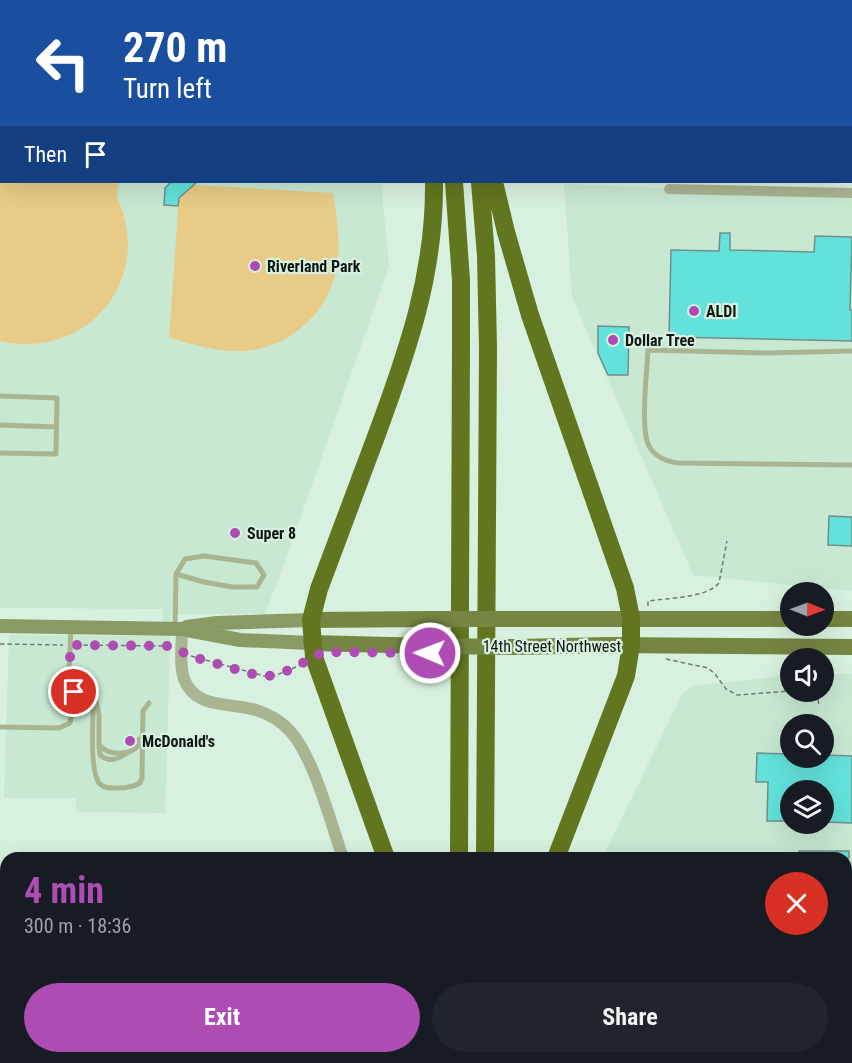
<!DOCTYPE html>
<meta charset="utf-8">
<style>
body{margin:0;font-family:"Roboto Condensed",sans-serif;background:#20242c;color:#f1f3f6;height:100vh;display:flex;flex-direction:column;font-size:22px;white-space:nowrap}
*{box-sizing:border-box;margin:0}
p{font-size:20px;color:#9ea1a6}
.icon{flex:none;width:33px;height:33px;fill:none;stroke:currentColor;stroke-width:2;stroke-linecap:round;stroke-linejoin:round}
.map{position:relative;flex:1;overflow:hidden}
.details{position:absolute;left:0px;top:852px;width:852px;height:212px;display:flex;flex-direction:column;background:#171b24;border-radius:18px 18px 0 0;box-shadow:0 6px 24px #0002}
.details>*{flex:none}
.banner{position:absolute;left:0px;top:0px;width:852px;height:183px;box-shadow:0 6px 24px #0002;background:#1a4fa0;color:#fff;overflow:hidden}
.needle{width:39px;rotate:91deg}
.fabs{position:absolute;left:780px;top:582px;display:grid;gap:12px}
.fabs a{display:grid;place-items:center;width:54px;height:54px;border-radius:50%;background:#171b24;box-shadow:0 6px 24px #0002;font-size:30px}
.pin{position:absolute;display:grid;place-items:center;width:51px;height:51px;color:#fff;margin:-26px;border:3px solid #fff;border-radius:50%;box-shadow:0 2px 6px #0007}
.me{position:absolute;width:66px;margin:-33px;rotate:271deg;stroke-linejoin:round;filter:drop-shadow(0 0 4px #0008)}
.turn{display:flex;align-items:center;gap:21px;height:126px;padding:0 24px;font-size:27px}
.turn .icon{width:78px;height:78px;stroke-width:2.5}
.turn b{display:block;font-size:42px;line-height:51px}
.then{display:flex;align-items:center;height:57px;padding:0 24px;background:#0003;gap:12px;font-size:22px}
.round{display:grid;place-items:center;flex:none;width:63px;height:63px;border-radius:32px;background:#20242c}
.overview{display:flex;align-items:center;justify-content:space-between;height:102px;padding:0 24px}
h1{font-size:36px;font-weight:700;line-height:45px;color:#ae4cb3}
.action{display:flex;gap:12px;margin-top:auto;padding:12px 24px}
.action a{flex:1;height:69px;border-radius:36px;background:#ae4cb3;color:#fff;font-size:24px;font-weight:700;line-height:69px;text-align:center}
.action a+a{background:#20242c;color:#f1f3f6}
.map>svg:first-child{display:block}
</style>
<div class="map">
<svg width="852" height="1063" viewBox="0 0 852 1063">
<rect width="100%" height="100%" fill="#d8f0df"/>
<!-- built -->
<path fill="#c8e8d2" fill-rule="evenodd" d="M0,0L357,1L2,2V182H381L389,266L282,570L265,614H171L165,813L76,812V798H4L9,635L161,636L163,609L0,608Z
M564,184L852,196V591L693,575L572,297Z
M824,674H852V1063H550V1058H846V858H602L683,693L692,686L790,675V692H824ZM790,724H824V758H790ZM790,790H824V824H790Z"/>
<!-- green -->
<path fill="#e8cb87" d="M0,0H122L2,2L1,111Z
M172,0H310L311,1H170Z
M0,171L2,182H119C118,186 117,191 117,195C118,201 121,207 123,213C126,223 128,234 128,245C126,314 65,356 0,341Z
M193,185L333,193C336,214 340,235 338,257C335,307 292,350 241,351C217,352 192,344 169,338L179,198Z
M2,910H6V1047H0Z
M144,1058H408L409,1063Z"/>
<!-- building -->
<path fill="#62e2db" stroke="#718f8c" stroke-width="1.5" d="M171,182H197L179,198L178,206L164,205L165,188Z
M720,233H730V250L814,252L815,236L852,237L850,310H852V341L669,337L671,250L719,251Z
M598,326L629,327L628,375H608L598,353Z
M829,516L852,517V546L828,545Z
M757,753L790,754V758H824V755L852,756V823L824,822V790H790V821H767L768,782H756Z
M799,851H849V858H799Z"/>
<g fill="none" stroke-linecap="round" stroke-linejoin="round">
<!-- path -->
<path stroke="#6d7c72" stroke-width="1.5" stroke-dasharray="4.5 3" stroke-linecap="butt" d="M648,606V601C668,598 707,598 719,583L727,541
M0,644L63,645
M76,645L171,646
M191,656L264,676H274L301,665
M666,659L708,668L715,674L726,689L737,695L790,691
M817,692L819,706"/>
<!-- service -->
<path stroke="#a9b490" stroke-width="5" d="M132,0V2
M852,351L767,353L648,350C647,372 640,428 649,446C654,456 666,461 677,463L852,465
M0,396L57,398L56,454L0,453
M0,425L56,427
M175,627L176,574L185,559L204,556L256,563L264,575L257,587H232L204,582L176,574
M94,697C93,713 89,774 100,784C105,789 112,788 118,788C126,788 133,787 140,783L142,778L143,711L149,703
M96,701L99,714V745C109,756 129,756 139,745V739
M0,727L59,728L70,723L74,704L73,679L69,670L71,629
M99,747L100,755C110,763 118,759 127,753
M555,1058L556,1063"/>
<!-- minor -->
<path stroke="#a9b490" stroke-width="10" d="M669,189L852,193"/>
<!-- tertiary -->
<path stroke="#a9b490" stroke-width="12" d="M182,629C182,644 179,664 184,679C196,710 230,702 256,710C269,714 281,721 290,731C314,757 331,824 343,858
M0,1055H6
M111,1058L366,1063
M408,1058L409,1063"/>
<!-- secondary -->
<path stroke="#8a9a64" stroke-width="14" d="M0,626L182,629L240,640L311,643
M187,627L217,623L311,620"/>
<!-- primary -->
<path stroke="#748642" stroke-width="16" d="M517,619H790
M824,619H852
M311,620L430,619
M311,643L429,646
M516,647L609,645L852,647"/>
<!-- motorway -->
<path stroke="#61761e" stroke-width="18" d="M418,0L419,2
M448,0V2
M454,182L461,280V345L459,858
M480,182L486,256L488,348L485,858
M494,182L506,232L530,315L625,588L631,618V645L626,676L556,858
M386,858L314,657L311,620L319,589C338,537 358,486 377,434C408,350 435,273 434,182
M445,1058V1063
M485,1063V1058
M501,1063V1058"/>
<!-- primary-bridge -->
<path stroke="#748642" stroke-width="16" d="M430,619H517
M429,646L516,647"/>
</g>
<g fill="none" stroke-linecap="round" stroke-linejoin="round">
<!-- route -->
<path stroke="#ae4cb3" stroke-width="10" stroke-dasharray="0 18" d="M74,692L73,679L69,670L71,645L171,646L190,656L256,675L269,676L290,670L323,652L430,653"/>
</g>
<!-- markers -->
<g fill="#ae4cb3" stroke="#d8f0df" stroke-width="2">
<circle cx="255" cy="266" r="6"/>
<circle cx="694" cy="311" r="6"/>
<circle cx="613" cy="340" r="6"/>
<circle cx="235" cy="533" r="6"/>
<circle cx="130" cy="741" r="6"/>
</g>
<g text-anchor="middle" stroke-width="4.5" stroke-linejoin="round" paint-order="stroke">
<!-- poi labels -->
<g font-size="16" font-weight="bold" fill="#101813" stroke="#d8f0df" text-anchor="start">
<text x="267" y="272">Riverland Park</text>
<text x="706" y="317">ALDI</text>
<text x="625" y="346">Dollar Tree</text>
<text x="247" y="539">Super 8</text>
<text x="142" y="747">McDonald's</text>
</g>
<!-- street labels -->
<g font-size="16" fill="#101813" stroke="#d8f0df">
<text x="552" y="652">14th Street Northwest</text>
</g>
</g>
</svg>
<div class="fabs">
<a><svg class="needle" viewBox="-14 -14 28 28"><path d="M0-13l5 13h-10z" fill="#e53935"/><path d="M0 13l5-13h-10z" fill="#9ea1a6"/></svg></a>
<a><svg class="icon" aria-label="sound" viewBox="0 0 24 24"><path d="M4 9h4l5-4v14l-5-4H4zM17 9q2 3 0 6"/></svg></a>
<a><svg class="icon" aria-label="search" viewBox="0 0 24 24"><circle cx="10" cy="10" r="6"/><path d="M15 15l6 6"/></svg></a>
<a><svg class="icon" aria-label="layers" viewBox="0 0 24 24"><path d="M12 4l9 5-9 5-9-5zM3 14l9 5 9-5"/></svg></a>
</div>
<div class="pin" style="left:74px;top:692px;background:#d93025"><svg class="icon" aria-label="arrive" viewBox="0 0 24 24"><path d="M6 21V4h12l-3 4 3 4H6"/></svg></div>
<svg class="me" style="left:430px;top:653px" viewBox="-20 -20 40 40"><circle r="17" fill="#ae4cb3" stroke="#fff" stroke-width="3"/><path d="M0-11L8 9 0 5-8 9z" fill="#fff"/></svg>
<div class="banner">
<div class="turn"><svg class="icon" aria-label="left" viewBox="0 0 24 24"><path d="M17 20v-9H6M10 6l-5 5 5 5"/></svg><div><b>270 m</b>Turn left</div></div>
<div class="then">Then<svg class="icon" aria-label="arrive" viewBox="0 0 24 24"><path d="M6 21V4h12l-3 4 3 4H6"/></svg></div>
</div>
<section class="details">
<div class="overview"><div><h1>4 min</h1><p>300 m · 18:36</p></div><a class="round" style="background:#d93025;color:#fff"><svg class="icon" aria-label="close" viewBox="0 0 24 24"><path d="M6 6l12 12M18 6L6 18"/></svg></a></div>
<div class="action"><a>Exit</a><a>Share</a></div>
</section>
</div>
